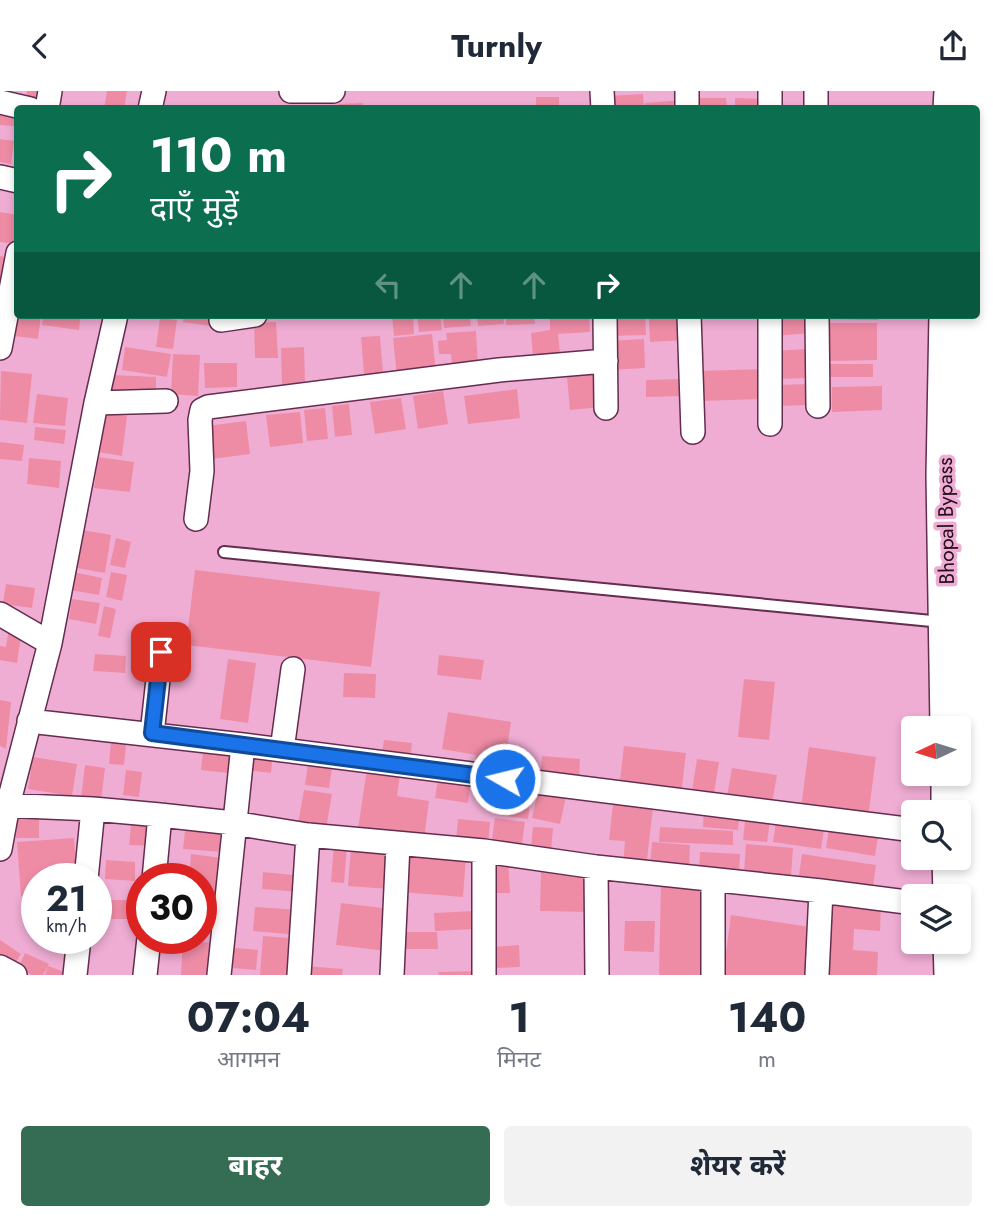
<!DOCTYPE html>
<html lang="hi">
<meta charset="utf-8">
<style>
body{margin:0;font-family:Jost,"Noto Sans Devanagari",sans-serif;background:#f2f2f3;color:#1f2937;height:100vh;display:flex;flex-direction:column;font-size:26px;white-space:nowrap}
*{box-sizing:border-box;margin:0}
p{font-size:23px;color:#747a83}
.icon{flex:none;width:38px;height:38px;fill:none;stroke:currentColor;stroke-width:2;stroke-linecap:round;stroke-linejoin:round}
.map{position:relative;height:884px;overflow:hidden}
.side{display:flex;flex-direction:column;background:#fff;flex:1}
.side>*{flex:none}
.top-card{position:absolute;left:14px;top:14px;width:966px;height:214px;border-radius:7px;box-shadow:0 4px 10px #0003;background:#0b6e4f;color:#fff;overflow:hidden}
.needle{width:46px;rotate:266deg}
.fabs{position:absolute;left:901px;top:625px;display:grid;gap:14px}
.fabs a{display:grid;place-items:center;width:70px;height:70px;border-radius:7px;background:#fff;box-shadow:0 4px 10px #0003;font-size:35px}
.speed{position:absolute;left:21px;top:772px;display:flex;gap:14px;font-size:35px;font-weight:700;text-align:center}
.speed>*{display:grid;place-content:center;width:91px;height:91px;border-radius:50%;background:#fff;box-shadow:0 4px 10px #0003;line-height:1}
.speed small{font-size:18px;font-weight:400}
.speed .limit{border:10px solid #d22;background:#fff;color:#111}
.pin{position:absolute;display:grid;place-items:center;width:60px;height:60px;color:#fff;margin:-30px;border-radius:14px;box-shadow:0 4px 10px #0006}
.me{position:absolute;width:77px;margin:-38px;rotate:278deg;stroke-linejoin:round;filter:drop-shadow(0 0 5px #0008)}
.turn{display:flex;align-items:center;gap:24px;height:147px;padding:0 21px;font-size:32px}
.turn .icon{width:91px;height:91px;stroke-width:2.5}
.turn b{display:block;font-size:49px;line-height:60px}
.lanes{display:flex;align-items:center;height:66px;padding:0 21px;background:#0003;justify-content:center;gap:35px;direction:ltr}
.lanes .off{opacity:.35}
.eta{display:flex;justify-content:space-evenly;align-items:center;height:119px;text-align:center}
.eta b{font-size:42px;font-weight:700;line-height:49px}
.cta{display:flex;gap:14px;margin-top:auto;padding:14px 21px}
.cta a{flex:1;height:80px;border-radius:7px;background:#356d54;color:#fff;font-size:28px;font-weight:700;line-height:80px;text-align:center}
.cta a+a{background:#f2f2f3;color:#1f2937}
header{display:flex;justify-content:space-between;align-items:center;height:91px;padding:0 21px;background:#fff;font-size:32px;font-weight:700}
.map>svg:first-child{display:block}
</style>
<header><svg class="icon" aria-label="back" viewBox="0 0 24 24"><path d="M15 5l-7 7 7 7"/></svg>Turnly<svg class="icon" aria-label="share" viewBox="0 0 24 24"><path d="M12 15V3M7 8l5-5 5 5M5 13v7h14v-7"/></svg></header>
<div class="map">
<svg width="993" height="884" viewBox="0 0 993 884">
<rect width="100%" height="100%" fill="#f0add4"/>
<!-- building -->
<path fill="#ee8ca6" d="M27,0H47L45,11L26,9Z
M107,0H127L124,18H104Z
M643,3L644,18H609L608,5Z
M536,6H559V18H536Z
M697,7H726L727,18H697Z
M735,7L766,8V18H735Z
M683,9V18H646L645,12Z
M363,12V18H338V13Z
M368,14H397V18H368Z
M0,20L15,21L14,35L0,34Z
M0,48L14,50L11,73L0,71Z
M0,121L18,124L17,153L0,151Z
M0,165L11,167L0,223Z
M18,224H41L38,248L6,244Z
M43,224H81L79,239L42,234Z
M184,224H220L218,236L183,231Z
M392,224H413L414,243L394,245Z
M417,224H440L442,239L419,241Z
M443,224H470L471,235L444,237Z
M477,224H503L504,233L478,235Z
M506,224H534L535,233L506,234Z
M589,224L590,241L558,243L560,262L533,265L531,242L550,239V226Z
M645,224L646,244L609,245L608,225Z
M793,224H810L812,242L774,245L772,226Z
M827,224H879L878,229L827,228Z
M685,226L686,249L650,251L649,228Z
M160,227L177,229L173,258L156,256Z
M276,231L278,267H255L254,232Z
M826,232H877V269L826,270Z
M476,240L478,275L452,277L451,263H439L438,250L447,249L446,242Z
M432,243L436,281L397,285L393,247Z
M380,245L383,282L364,283L361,246Z
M644,248L645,277L609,279L607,250Z
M125,256L171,263L167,286L122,279Z
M304,256L305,293L282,294L281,257Z
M808,258L809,287L773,288L772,260Z
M173,263L200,264L198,305L171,303Z
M204,272H237V296L205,297Z
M827,273H873V286H827Z
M766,278L767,308L699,310L698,280Z
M1,280L32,283L27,332L0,329Z
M599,283L602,316L570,319L567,286Z
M113,284L156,286V307L112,305Z
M685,288V305L646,306V289Z
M811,293V314L777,315V294Z
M882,295V319L832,321V296Z
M517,298L520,327L468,333L464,305Z
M443,300L448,333L418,338L413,305Z
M37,303L68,307L65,335L33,332Z
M401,307L406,338L375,343L370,311Z
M349,313L352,344L335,346L332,315Z
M325,317L328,348L307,350L304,319Z
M300,321L303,352L270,356L266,324Z
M103,322L127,325L122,365L98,361Z
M246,330L250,363L211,368L207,335Z
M35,336L66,339L64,353L34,349Z
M0,351L24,354L22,370L0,368Z
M98,366L134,371L130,401L94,397Z
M29,367L61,370L59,397L27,393Z
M83,439L111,444L105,482L77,477Z
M116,447L131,451L125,477L110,474Z
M195,479L380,501L371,576L186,554Z
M73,481L102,487L99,504L70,499Z
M111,481L127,484L122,510L106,506Z
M6,493L35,497L32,517L3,513Z
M72,508L100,512L96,533L69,528Z
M104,515L116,518L110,547L98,545Z
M9,536L22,538L17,572L0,569V555L6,556Z
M95,563L126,565L125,582L93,580Z
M439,564L484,569L481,589L437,584Z
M228,568L256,572L248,632L220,628Z
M344,582L376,583L375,607L343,606Z
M744,588L775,591L769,649L738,646Z
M0,609L11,611L6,658L0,655Z
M448,621L511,631L503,684L474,679L476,664L442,658Z
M112,641L127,643L124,674L109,673Z
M384,649L412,652L410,672L381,668Z
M204,652L240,655L237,683L201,679Z
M624,655L686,662L681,704L619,697Z
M809,656L876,666L868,727L801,717Z
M244,658L273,662L271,682L241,678Z
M542,665L580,668L579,691L540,687Z
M33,666L77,673L72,705L28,698Z
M309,666L333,670L329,697L305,694Z
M697,668L719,671L713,709L691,706Z
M368,671L401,677L397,705L429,710L424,748L358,738Z
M85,674L105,677L101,710L81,707Z
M732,677L777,684L771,718L726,711Z
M126,679L142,681L139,706L123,704Z
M439,683L471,689L468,712L435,707Z
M504,691L532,695L528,728L499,724Z
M539,695L567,701L560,733L532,727Z
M304,699L332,703L326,738L298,733Z
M614,704L654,708L646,777L623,774L625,750L609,749Z
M704,715L740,718L738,739L703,736Z
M18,718H39V747H16Z
M746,720L771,723L767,751L743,749Z
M132,724L155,726L154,755L129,754Z
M777,725L825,732L821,758L773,751Z
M495,727L525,731L521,760L491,756Z
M458,728L490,731L488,753L456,750Z
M186,731L225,735L223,761L183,758Z
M830,731L879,739L875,765L826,757Z
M533,736L553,737L551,761L531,759Z
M660,736L733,740V754L659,751Z
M74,747L77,788H37V804L21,805L17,751Z
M652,751L690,754L689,779L650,776Z
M334,753L347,754L344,792L331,791Z
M746,753L793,757L791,786L744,782Z
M351,757L393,760L389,798L348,795Z
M404,761L466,765L463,806L401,801Z
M700,761L740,763L739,782L699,780Z
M191,763L222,767L217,817L201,816V788H189Z
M802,763L876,774L872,802L798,791Z
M508,768L510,802H490L489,769Z
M106,769L135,771V790L105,788Z
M158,774L189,776L188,788H157Z
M541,780L587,781V821L540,820Z
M263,781L303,785L302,801L262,798Z
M661,791H707L705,884H659Z
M826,806L881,810L880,840L854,838L853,859L878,861L877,884H821Z
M108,809H140V828H108Z
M341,812L391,818L386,860L336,854Z
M255,816L299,819L297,844L253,840Z
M474,820L475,838L435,840L434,822Z
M731,824L817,837L810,884H723Z
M625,830H655L654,861L624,860Z
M397,841H437L438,858H397Z
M263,845L300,848L297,884H260Z
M0,849L21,863L13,876L0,867Z
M183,850L215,852L213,884H181Z
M519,854L520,876L495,877L494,856Z
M224,856L258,859L256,879L222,876Z
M25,862L49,873L43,884H32L18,877Z
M48,875L73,884H45Z
M306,875L343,878L342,884H305Z
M481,880V884H439L438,881Z"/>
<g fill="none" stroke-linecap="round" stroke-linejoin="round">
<!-- service casing -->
<g stroke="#642c4f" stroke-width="14">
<path id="service" d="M224,461L942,531"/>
</g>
<!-- minor casing -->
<g stroke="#642c4f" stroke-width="26">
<path id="minor" d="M291,0H333
M602,0L603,18
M687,0V18
M816,0V18
M0,11L30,18
M47,18L50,0
M150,18L154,0
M770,18V0
M0,86L18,90
M605,224L606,317
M689,224L693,341
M817,224L818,315
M221,229L255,224
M0,257L18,162
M96,312L166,310
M770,333V224
M196,428L202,380L200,329L202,319L208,316L499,279L606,270
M0,523L50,552
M29,630L243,654L914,739
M152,643L161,561
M282,659L293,578
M0,714L93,718L160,724L233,732L308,744L484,760L596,776L821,800L914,812
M0,758L8,714L50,552L96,312L116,224
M484,760V884
M596,776L597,884
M86,788L93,718
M154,788L160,724
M713,789V884
M0,876L15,884
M75,884L79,847
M145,884L149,847
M219,884L243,654
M299,884L308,744
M392,884L398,753
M817,884L821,800"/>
</g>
<!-- primary casing -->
<g stroke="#642c4f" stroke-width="40">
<path id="primary" d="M982,0L980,391L987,884
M952,18L953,0
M948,224L945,384L949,637
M950,682V721
M951,766L952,805
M952,850L953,884"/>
</g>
<!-- service -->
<use href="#service" stroke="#fff" stroke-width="10"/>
<!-- minor -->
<use href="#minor" stroke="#fff" stroke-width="23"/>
<!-- primary -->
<use href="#primary" stroke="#fff" stroke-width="37"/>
</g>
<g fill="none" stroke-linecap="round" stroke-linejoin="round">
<!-- route casing -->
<g stroke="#114b97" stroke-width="18">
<path id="route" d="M161,561L152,642L505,688"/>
</g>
<!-- route -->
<use href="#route" stroke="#1a73e8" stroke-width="12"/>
</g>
<g text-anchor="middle" stroke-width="7" stroke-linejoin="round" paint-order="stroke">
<!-- street labels -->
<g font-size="21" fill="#240d1c" stroke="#f0add4">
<text transform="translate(946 430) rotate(-91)" y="7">Bhopal Bypass</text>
</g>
</g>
</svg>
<div class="fabs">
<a><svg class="needle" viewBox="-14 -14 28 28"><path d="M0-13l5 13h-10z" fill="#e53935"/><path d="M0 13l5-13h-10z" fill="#747a83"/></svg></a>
<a><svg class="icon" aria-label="search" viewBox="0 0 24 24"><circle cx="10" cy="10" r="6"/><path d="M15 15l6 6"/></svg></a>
<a><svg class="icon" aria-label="layers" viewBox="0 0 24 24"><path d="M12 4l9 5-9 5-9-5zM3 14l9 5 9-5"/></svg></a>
</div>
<div class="speed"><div>21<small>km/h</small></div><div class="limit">30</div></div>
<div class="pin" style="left:161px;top:561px;background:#d93025"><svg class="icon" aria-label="arrive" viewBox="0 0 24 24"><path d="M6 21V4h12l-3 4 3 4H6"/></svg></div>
<svg class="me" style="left:505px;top:688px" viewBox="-20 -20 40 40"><circle r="17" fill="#1a73e8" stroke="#fff" stroke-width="3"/><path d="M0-11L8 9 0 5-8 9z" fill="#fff"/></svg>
<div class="top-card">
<div class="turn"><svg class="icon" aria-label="right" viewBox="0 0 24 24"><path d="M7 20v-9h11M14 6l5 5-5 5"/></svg><div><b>110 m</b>दाएँ मुड़ें</div></div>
<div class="lanes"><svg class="icon off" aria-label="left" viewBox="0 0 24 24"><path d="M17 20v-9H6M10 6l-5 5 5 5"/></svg><svg class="icon off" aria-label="ahead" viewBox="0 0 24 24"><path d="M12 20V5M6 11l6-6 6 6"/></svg><svg class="icon off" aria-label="ahead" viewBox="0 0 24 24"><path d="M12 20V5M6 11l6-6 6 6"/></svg><svg class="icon" aria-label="right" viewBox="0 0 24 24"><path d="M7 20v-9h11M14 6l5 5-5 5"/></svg></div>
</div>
</div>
<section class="side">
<div class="eta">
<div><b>07:04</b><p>आगमन</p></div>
<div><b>1</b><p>मिनट</p></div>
<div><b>140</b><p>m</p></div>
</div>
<div class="cta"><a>बाहर</a><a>शेयर करें</a></div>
</section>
